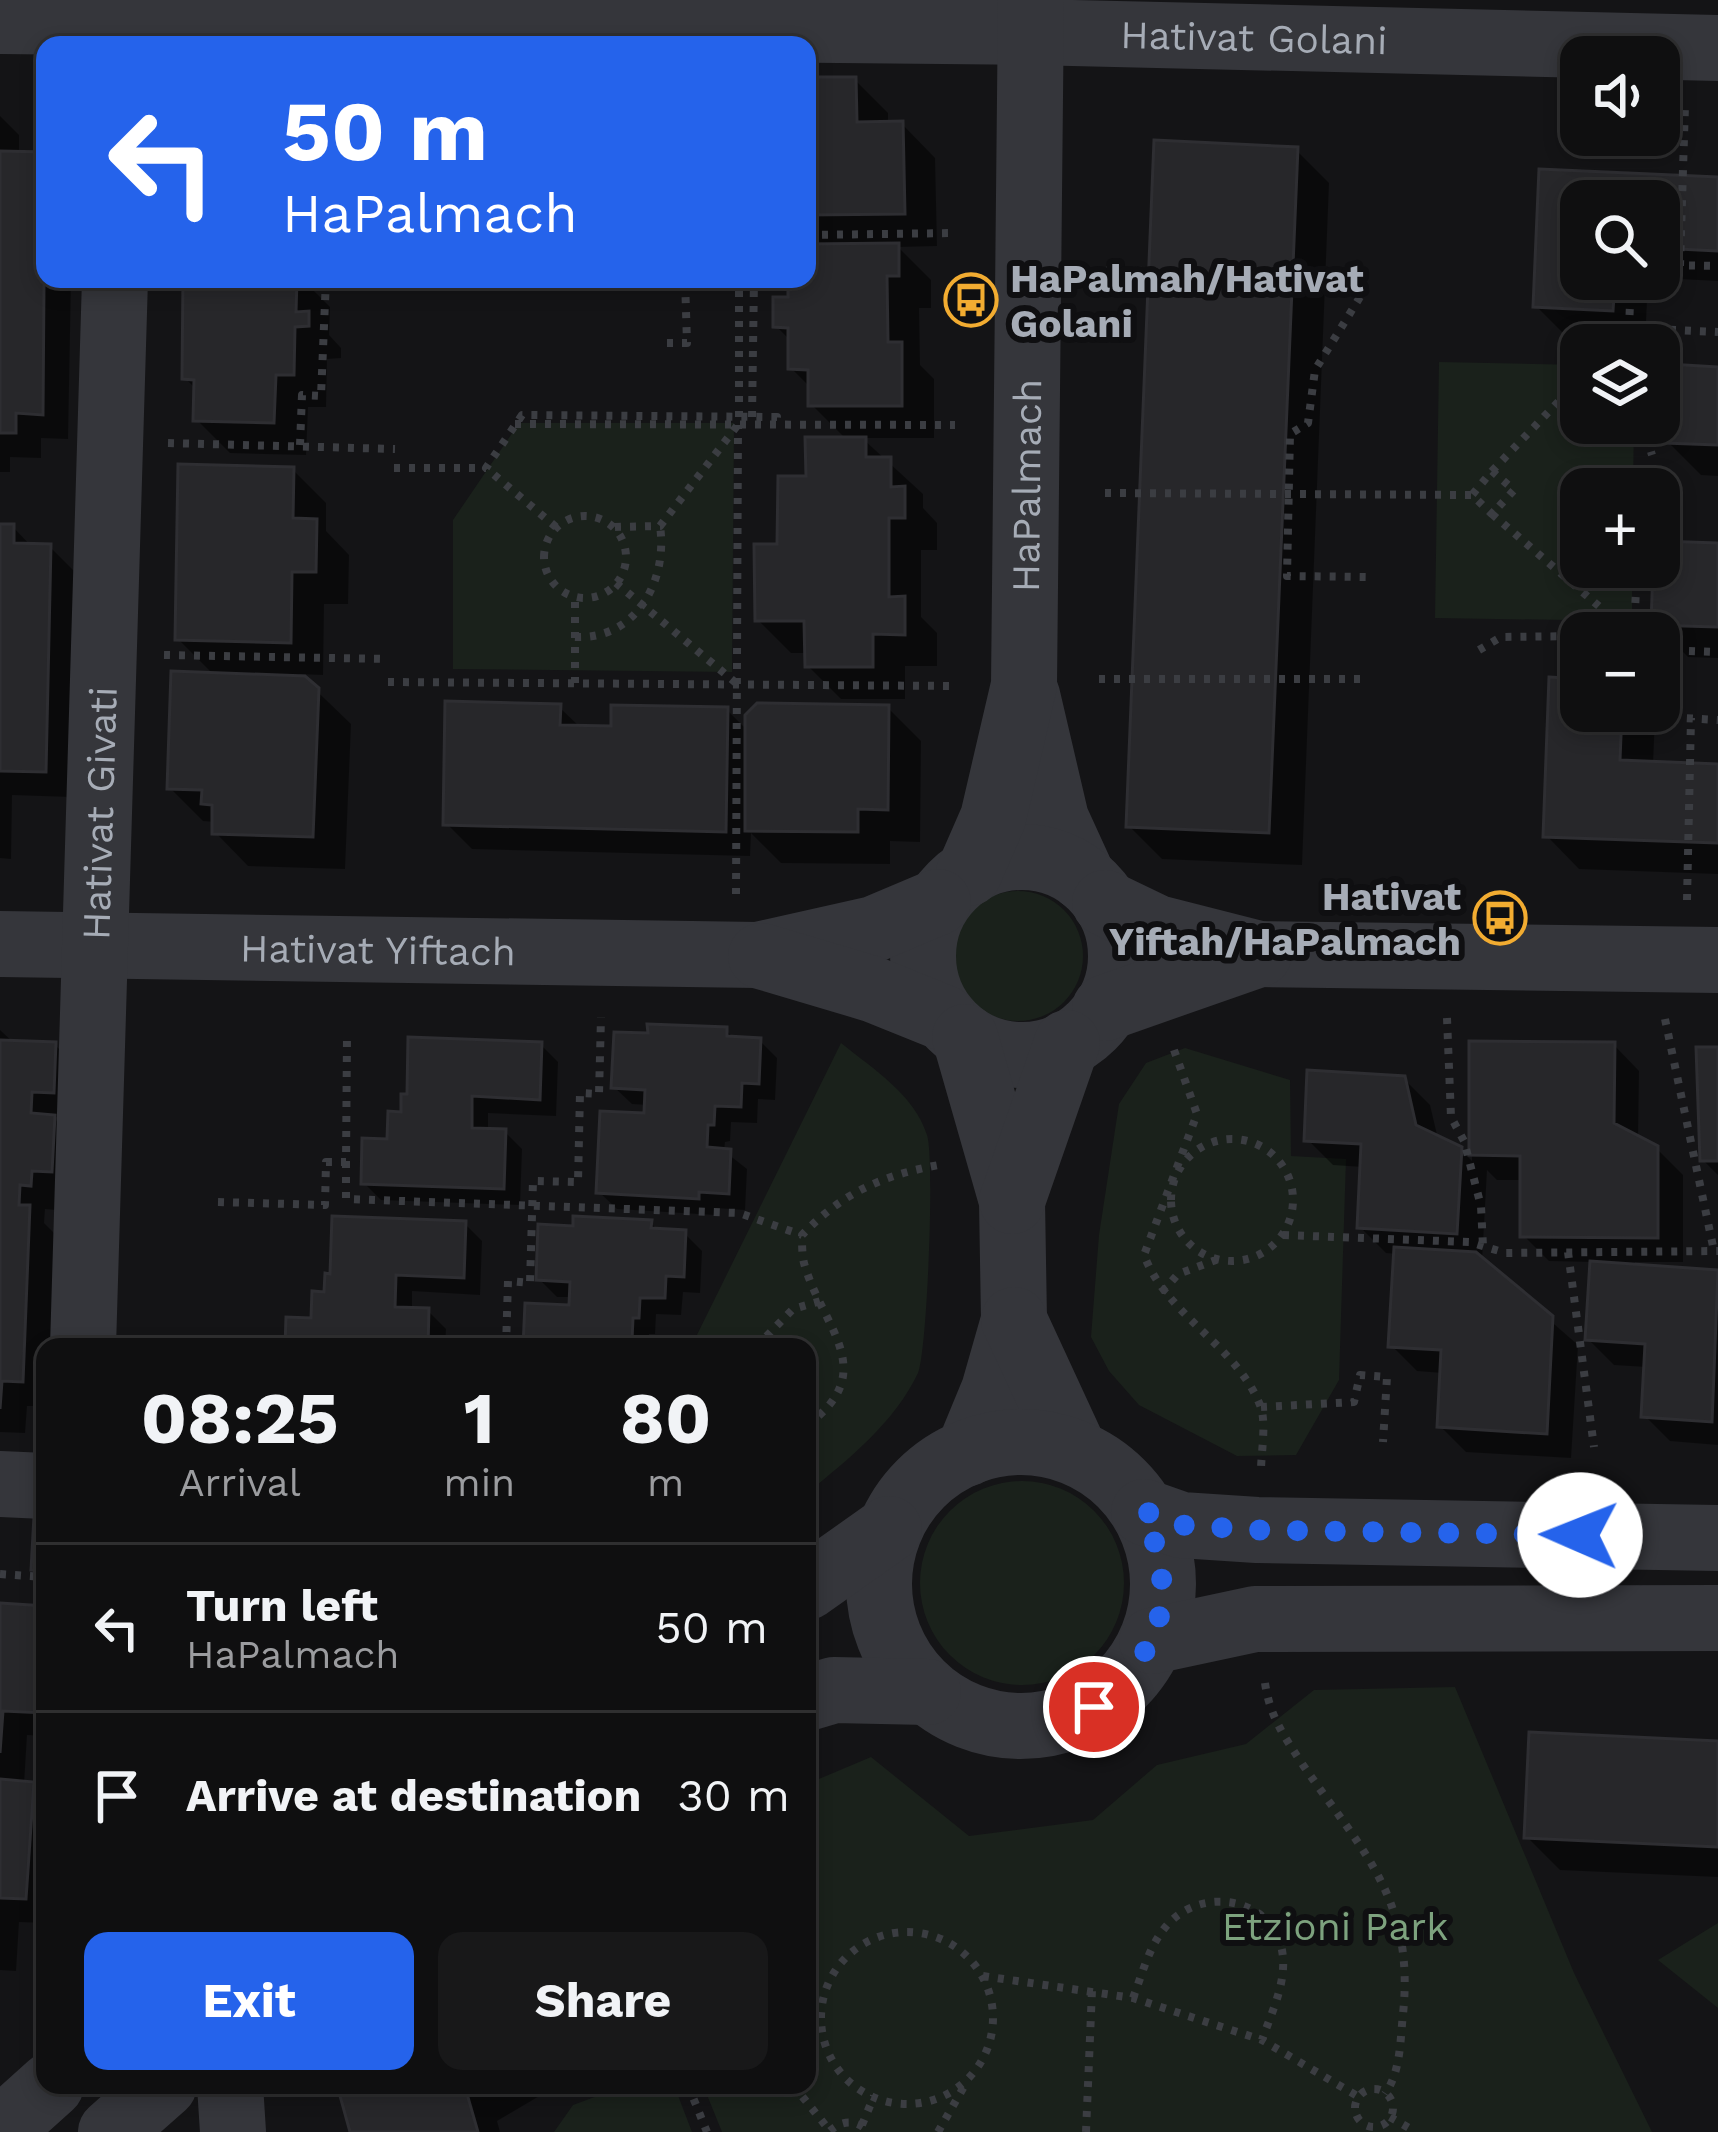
<!DOCTYPE html>
<meta charset="utf-8">
<style>
body{margin:0;font-family:"Work Sans",sans-serif;background:#181819;color:#f1f3f6;height:100vh;display:flex;flex-direction:column;font-size:45px;white-space:nowrap}
*{box-sizing:border-box;margin:0}
p{font-size:39px;color:#9b9c9f}
.icon{flex:none;width:66px;height:66px;fill:none;stroke:currentColor;stroke-width:2;stroke-linecap:round;stroke-linejoin:round}
.map{position:relative;flex:1;overflow:hidden}
.drawer{position:absolute;left:36px;top:1338px;width:780px;height:756px;display:flex;flex-direction:column;background:#0f0f10;border-radius:24px;box-shadow:0 6px 18px #0003,0 0 0 3px #2f2f30}
.drawer>*{flex:none}
.banner{position:absolute;left:36px;top:36px;width:780px;height:252px;border-radius:24px;box-shadow:0 6px 18px #0003,0 0 0 3px #2f2f30;background:#2563eb;color:#fff;overflow:hidden}
.controls{position:absolute;left:1560px;top:36px;display:grid;gap:24px}
.controls a{display:grid;place-items:center;width:120px;height:120px;border-radius:24px;background:#0f0f10;box-shadow:0 6px 18px #0003,0 0 0 3px #2f2f30;font-size:60px}
.pin{position:absolute;display:grid;place-items:center;width:102px;height:102px;color:#fff;margin:-51px;border:6px solid #fff;border-radius:50%;box-shadow:0 3px 12px #0007}
.me{position:absolute;width:132px;margin:-66px;rotate:271deg;stroke-linejoin:round;filter:drop-shadow(0 0 9px #0008)}
.turn{display:flex;align-items:center;gap:42px;height:252px;padding:0 48px;font-size:54px}
.turn .icon{width:156px;height:156px;stroke-width:2.5}
.turn b{display:block;font-size:84px;line-height:102px}
.eta{display:flex;justify-content:space-evenly;align-items:center;height:204px;text-align:center}
.eta b{font-size:72px;font-weight:700;line-height:84px}
.primary-button{display:flex;gap:24px;margin-top:auto;padding:24px 48px}
.primary-button a{flex:1;height:138px;border-radius:24px;background:#2563eb;color:#fff;font-size:48px;font-weight:700;line-height:138px;text-align:center}
.primary-button a+a{background:#181819;color:#f1f3f6}
ul{padding:0;list-style:none}
li{display:flex;align-items:center;gap:36px;height:168px;padding:0 48px;border-top:3px solid #2f2f30}
li div{flex:1}
li b{display:block;font-size:45px}
li em{font-style:normal}
.map>svg:first-child{display:block}
</style>
<div class="map">
<svg width="1718" height="2132" viewBox="0 0 1718 2132">
<rect width="100%" height="100%" fill="#141416"/>
<!-- green -->
<path fill="#1a211b" d="M1439,362L1581,365V423H1634L1633,489H1581V567H1632V621L1435,618Z
M519,423H734L732,672L453,669V520Z
M953 956a65 65 0 1 1 130 0a65 65 0 1 1-130 0Z
M841,1043C873,1069 914,1094 927,1135C935,1158 927,1353 918,1373C895,1422 848,1460 807,1493V1347H691Z
M1185,1048L1290,1080L1291,1156L1346,1159L1339,1380L1296,1455L1237,1456L1139,1405L1109,1371L1091,1337L1099,1235L1119,1104L1146,1063Z
M920 1583a102 102 0 1 1 204 0a102 102 0 1 1-204 0Z
M1455,1687L1574,1973L1652,2132H722L703,2085H807V1784L871,1757L969,1836L1093,1820L1157,1765L1246,1744L1314,1690Z
M1718,1923V2008L1658,1960Z
M627,2085H674L692,2132H554L573,2105Z"/>
<!-- shadow -->
<path fill="#0007" d="M807,80H855L888,113V124H902L935,158L937,246L898,247L931,280V308H919L920,365L934,379V438H862L923,494V508L937,523V550H921V617L937,633V666H905V699H841L808,666V653H791L758,620L780,547L809,479L847,440L811,404V388L791,368V341L776,326L791,300V279H807Z
M0,116L19,135V154L45,155V279H71L68,439L41,438V458L10,457V472H0Z
M1296,150L1329,183L1302,865L1162,859L1129,826Z
M1542,172L1718,180V281L1659,278V201H1581V279H1648L1645,343L1569,339L1536,306Z
M186,279H311V288L330,307L329,335L341,348V358L327,359L326,407H308L306,455L230,453L197,420V390L185,378Z
M1718,370V476L1701,475L1668,442Z
M293,470L326,503V531L349,555L348,604H324L323,675L299,674L351,724L345,869L248,866L215,832V822L203,821L170,788L215,676L178,639Z
M0,527H13L32,547H50L76,573L71,797L12,795L11,859L0,858Z
M1659,544L1718,546V658L1688,657L1654,623Z
M1581,682V711H1648L1655,717L1653,764L1718,767V874L1579,869L1546,835Z
M559,707L581,728L614,729L727,710L748,731L888,708L921,741L920,842L890,841V864L781,863L751,833L750,856L472,849L446,823Z
M0,1030L14,1043L55,1045L81,1071L79,1118L53,1117L79,1143L56,1210L45,1209L44,1223L55,1234L51,1347H45V1406H27L25,1433L0,1432Z
M726,1030L735,1040L760,1041L777,1058L775,1100L758,1099L757,1123L731,1122L730,1141L725,1142L724,1151L747,1169L745,1210L716,1208L715,1215L617,1209L599,1192L647,1116L648,1105L632,1104L614,1087Z
M1472,1044L1614,1045L1639,1071L1638,1139L1657,1149L1683,1175V1262H1635V1267L1718,1273V1445L1670,1441L1644,1415L1647,1367L1614,1365L1588,1339L1593,1262L1549,1261L1523,1235V1180H1497L1487,1170L1482,1261L1578,1345L1571,1458L1466,1452L1440,1426L1443,1373L1417,1371L1391,1345L1397,1254L1386,1253L1360,1227L1363,1167L1333,1165L1307,1139L1404,1079L1430,1105L1438,1139L1461,1150L1472,1161Z
M541,1045L558,1062L556,1116L488,1113V1131L505,1132L522,1149L520,1205L381,1200L364,1183L404,1115Z
M1718,1050V1175L1703,1160Z
M651,1223L659,1232L684,1233L702,1251L700,1293L683,1292L681,1315L656,1314L655,1334H649V1344L657,1347H526L572,1308V1297H557L539,1279L576,1229Z
M465,1224L482,1241L480,1295L412,1291V1311H428L446,1329L445,1347H288L313,1321L327,1295Z
M0,1606L45,1609V1736L27,1735L24,1784L32,1785L45,1798V1923L19,1922L16,1971L0,1970Z
M1718,1744V1877L1560,1870L1527,1837Z
M340,2085H558L497,2121L500,2132H353Z"/>
<!-- building -->
<path fill="#27272a" stroke="#2e2e32" stroke-width="3" d="M807,77H856L857,122L903,121L905,214L807,215Z
M1154,140L1298,147L1269,833L1126,827Z
M0,151L45,152L43,415L16,413V433H0Z
M1539,169L1718,177V251L1659,248V201H1581V279H1615L1613,311L1533,307Z
M899,243V276H887L888,342H902V406H808V370L788,369V328L773,327V297H788V279H807V244Z
M183,279H297L296,312L309,311V326L295,327L294,375H276L274,423L193,421L194,380L182,379Z
M1668,364L1718,367V445L1665,443Z
M805,437H866V457H891V487L905,486V518H889V597L905,596V635L873,634V667H805L804,621H755L754,544H777L778,476H806Z
M178,464L294,467L293,518L317,519L316,572H292L291,643L175,640Z
M0,524H14V543L51,544L46,772L0,771Z
M1659,541L1718,543V627L1651,625L1653,567H1659Z
M171,671L305,676L319,688L313,837L212,834V805L201,804L202,790L167,789Z
M1549,677L1581,679V711H1622L1620,760L1718,764V843L1543,837Z
M445,701L561,704L560,725L611,726V705L728,707L726,832L443,825Z
M757,703L889,705L888,810L858,809V832L745,831V715Z
M647,1024L727,1027V1036L761,1038L759,1084L742,1083L741,1107L715,1106L714,1125H708L707,1147L731,1149L729,1194L699,1192V1199L596,1193L600,1111L644,1113L645,1090L611,1088L614,1032L648,1033Z
M408,1037L542,1042L540,1100L472,1096V1128L506,1129L504,1189L361,1184L362,1138L387,1139L388,1111L401,1112V1094H407Z
M0,1040L56,1042L54,1093L32,1092L31,1113L55,1115L52,1172L32,1171L31,1186L20,1185L19,1205H30L23,1382L2,1381L0,1409Z
M1469,1041L1615,1042L1614,1123L1658,1146V1238L1520,1237V1156L1469,1155Z
M1696,1047H1718V1161H1700Z
M1307,1070L1405,1076L1416,1125L1462,1147L1457,1234L1357,1228L1361,1144L1304,1141Z
M332,1216L466,1221L464,1278L396,1275L395,1307L429,1308L428,1347H285L286,1317L311,1318L312,1291L324,1292L325,1273L330,1274Z
M573,1216L652,1220L651,1228L686,1230L684,1277L666,1276L665,1298H640L639,1318H633L632,1340L656,1341L655,1347H523L525,1303L569,1305L570,1282L536,1280L538,1224L573,1226Z
M1394,1247L1476,1252L1553,1316L1547,1434L1437,1427L1441,1350L1388,1347Z
M1590,1261L1718,1270L1712,1422L1641,1417L1645,1344L1585,1340Z
M34,1516L45,1517V1571L31,1570Z
M0,1603L45,1606V1713L3,1711L0,1753Z
M1529,1732L1718,1741V1847L1524,1838Z
M0,1779L34,1782L26,1899L0,1898Z
M337,2085H470L465,2087L478,2132H350Z"/>
<g fill="none" stroke-linecap="round" stroke-linejoin="round">
<!-- path -->
<path stroke="#3b3d42" stroke-width="8" stroke-dasharray="6 9" stroke-linecap="butt" d="M807,235L956,233
M1659,265L1718,266
M1680,266L1685,105
M1106,270L1361,276
M1631,279L1629,328L1718,332
M1360,297L1315,370L1308,423L1290,434L1287,576L1366,577
M667,343H687L685,279
M1612,345L1629,328
M1644,345V329
M739,417V279
M752,417L754,279
M1642,423L1652,455
M515,424L955,425
M168,443L395,449
M300,445L302,395L321,396L326,279
M394,468H486
M1492,471L1581,378
M1492,471L1514,490L1492,514L1472,495Z
M1105,493L1472,495
M1492,514L1630,633
M544 557a41 41 0 1 1 82 0a41 41 0 1 1-82 0Z
M556,527L486,468L522,415L777,417L776,425
M615,527L660,526L737,426
M616,583L736,683
M1634,633L1637,567
M575,637C636,640 668,581 660,526
M1479,650L1501,637L1581,636
M1659,650L1718,652
M164,655L388,659
M1099,679H1364
M388,682L952,686
M575,683V597
M1648,711L1647,716L1718,720
M736,894L738,425
M1687,900L1691,718
M1447,1018L1451,1117L1464,1141L1481,1206L1483,1246
M1665,1019L1714,1251
M1174,1050L1197,1114L1144,1255C1167,1316 1236,1345 1260,1405C1267,1422 1261,1452 1261,1471
M1171 1200a61 61 0 1 1 122 0a61 61 0 1 1-122 0Z
M346,1162V1199L739,1213L802,1235
M218,1202L325,1205L326,1162H346L347,1037
M1283,1235L1469,1242L1506,1253L1718,1251
M1568,1252L1594,1447
M1162,1292L1178,1274L1216,1260
M506,1347L508,1281L530,1283L533,1181L578,1182L580,1093L599,1094L601,1017
M756,1347L793,1309L821,1301
M1261,1407L1354,1402L1360,1375L1387,1377L1383,1442
M807,1425C882,1371 821,1326 804,1263C802,1255 802,1244 802,1235C842,1193 883,1175 939,1165
M0,1574L45,1577
M1265,1683C1270,1717 1284,1736 1303,1765C1362,1851 1415,1899 1403,2014C1400,2041 1401,2071 1385,2094
M821 2018a86 86 0 1 1 172 0a86 86 0 1 1-172 0Z
M983,1976L1133,1998L1262,2040L1359,2097
M1133,1998C1143,1972 1150,1942 1170,1922C1208,1884 1279,1901 1283,1958C1285,1986 1271,2014 1262,2040
M688,2085L707,2132
M793,2085L830,2131
M1355 2108a19 19 0 1 1 38 0a19 19 0 1 1-38 0Z
M1390,2117L1416,2132
M862,2125L874,2096
M830,2131C843,2119 857,2120 869,2132
M938,2132L966,2083
M1086,2132L1092,1990"/>
<!-- minor -->
<g stroke="#35363b" stroke-width="66">
<path id="s1" d="M0,21L1030,32L1718,48"/>
<path d="M1027,695L1056,819L1083,878"/>
<circle cx="1022" cy="956" r="99"/>
<path id="s2" d="M969,873L993,818L1024,685L1031,0"/>
<path d="M1105,903L1157,928L1259,954L1718,960"/>
<path id="s3" d="M0,944L758,955L874,929L938,902"/>
<path d="M761,956L872,989L944,1018"/>
<path d="M1105,1008L1259,954"/>
<path d="M965,1037L1012,1201L1014,1320L994,1390L968,1453"/>
<path d="M1012,1201L1067,1043"/>
<path d="M1014,1320L1075,1452"/>
<path id="s4" d="M83,1347L115,279"/>
<circle cx="1021" cy="1584" r="142"/>
<path d="M0,1484L45,1486"/>
<path d="M1144,1512L1181,1525L1257,1530L1718,1538"/>
<path d="M807,1587L889,1529"/>
<path d="M1152,1641L1255,1619L1718,1618"/>
<path d="M807,1698L834,1690L928,1692"/>
<path d="M230,2085L233,2132"/>
<path d="M0,2131L51,2085"/>
<path d="M111,2132L164,2085"/>
</g>
</g>
<g fill="none" stroke-linecap="round" stroke-linejoin="round">
<!-- route -->
<path stroke="#2563eb" stroke-width="21" stroke-dasharray="0 37.8" d="M1094,1707C1166,1646 1178,1599 1144,1511L1181,1525L1257,1530L1580,1535"/>
</g>
<!-- icons -->
<defs>
<g id="bus-ring" transform="scale(2.7)"><circle r="9.5" fill="#0f0f11" stroke="#f2ac31" stroke-width="1.5"/><path d="M-5-6H5V4H4V6H2V4H-2V6H-4V4H-5ZM-3.5-4V0h7V-4ZM-3.5 1.2v1.5H-2V1.2ZM2 1.2v1.5H3.5V1.2Z" fill="#f2ac31"/></g>
</defs>
<g fill-rule="evenodd">
<use href="#bus-ring" x="971" y="300"/>
<use href="#bus-ring" x="1500" y="918"/>
</g>
<g text-anchor="middle" stroke-width="12" stroke-linejoin="round" paint-order="stroke">
<!-- street labels -->
<g font-size="39" fill="#a6acb6" stroke="#0f0f11">
<text dy="14" stroke="none"><textPath href="#s1" startOffset="1254">Hativat Golani</textPath></text>
<text dy="14" stroke="none"><textPath href="#s2" startOffset="396">HaPalmach</textPath></text>
<text dy="14" stroke="none"><textPath href="#s4" startOffset="534">Hativat Givati</textPath></text>
<text dy="14" stroke="none"><textPath href="#s3" startOffset="378">Hativat Yiftach</textPath></text>
</g>
<!-- poi labels -->
<g font-size="39" font-weight="bold" fill="#a6acb6" stroke="#0f0f11" text-anchor="start">
<text x="1010" y="292">HaPalmah/Hativat<tspan x="1010" dy="45">Golani</tspan></text>
<text x="1461" y="910" text-anchor="end">Hativat<tspan x="1461" dy="45">Yiftah/HaPalmach</tspan></text>
</g>
<!-- park labels -->
<g font-size="39" fill="#7da27e" stroke="#0f0f11">
<text x="1335" y="1940">Etzioni Park</text>
</g>
</g>
</svg>
<div class="controls">
<a><svg class="icon" aria-label="sound" viewBox="0 0 24 24"><path d="M4 9h4l5-4v14l-5-4H4zM17 9q2 3 0 6"/></svg></a>
<a><svg class="icon" aria-label="search" viewBox="0 0 24 24"><circle cx="10" cy="10" r="6"/><path d="M15 15l6 6"/></svg></a>
<a><svg class="icon" aria-label="layers" viewBox="0 0 24 24"><path d="M12 4l9 5-9 5-9-5zM3 14l9 5 9-5"/></svg></a>
<a>+</a>
<a>−</a>
</div>
<div class="pin" style="left:1094px;top:1707px;background:#d93025"><svg class="icon" aria-label="arrive" viewBox="0 0 24 24"><path d="M6 21V4h12l-3 4 3 4H6"/></svg></div>
<svg class="me" style="left:1580px;top:1535px" viewBox="-20 -20 40 40"><circle r="19" fill="#fff"/><path d="M0-13L10 11 0 6-10 11z" fill="#2563eb"/></svg>
<div class="banner">
<div class="turn"><svg class="icon" aria-label="left" viewBox="0 0 24 24"><path d="M17 20v-9H6M10 6l-5 5 5 5"/></svg><div><b>50 m</b>HaPalmach</div></div>
</div>
<section class="drawer">
<div class="eta">
<div><b>08:25</b><p>Arrival</p></div>
<div><b>1</b><p>min</p></div>
<div><b>80</b><p>m</p></div>
</div>
<ul>
<li><svg class="icon" aria-label="left" viewBox="0 0 24 24"><path d="M17 20v-9H6M10 6l-5 5 5 5"/></svg><div><b>Turn left</b><p>HaPalmach</p></div><em>50 m</em></li>
<li><svg class="icon" aria-label="arrive" viewBox="0 0 24 24"><path d="M6 21V4h12l-3 4 3 4H6"/></svg><div><b>Arrive at destination</b></div><em>30 m</em></li>
</ul>
<div class="primary-button"><a>Exit</a><a>Share</a></div>
</section>
</div>
